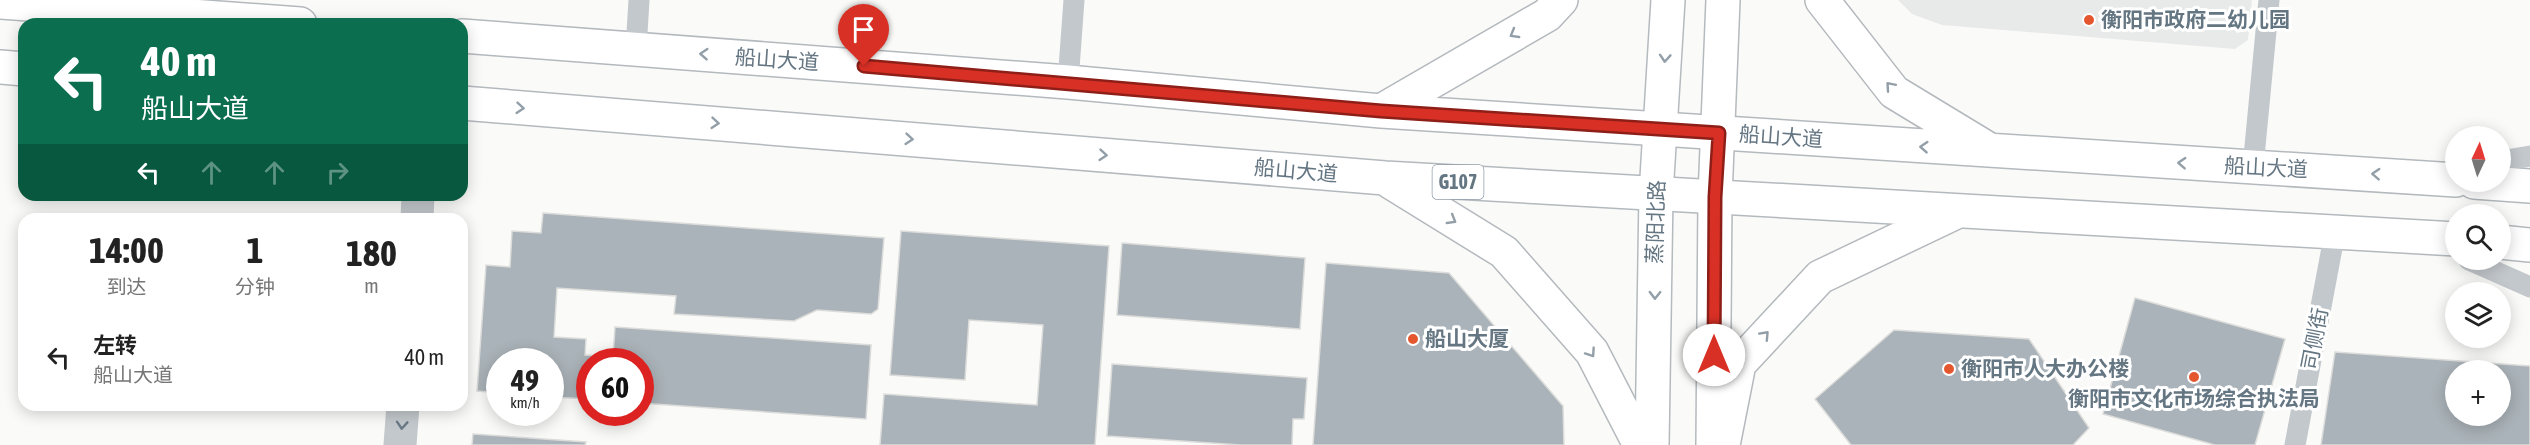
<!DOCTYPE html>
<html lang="zh">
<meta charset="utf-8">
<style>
body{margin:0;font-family:"Asap Condensed","Noto Sans SC",sans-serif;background:#f2f2f2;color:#222;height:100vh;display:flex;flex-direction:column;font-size:22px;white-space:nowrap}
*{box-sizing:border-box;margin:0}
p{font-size:20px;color:#767676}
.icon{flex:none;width:33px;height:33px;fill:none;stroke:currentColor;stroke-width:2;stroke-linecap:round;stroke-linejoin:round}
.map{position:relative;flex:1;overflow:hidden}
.side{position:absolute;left:18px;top:213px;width:450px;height:198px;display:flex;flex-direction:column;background:#fff;border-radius:18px;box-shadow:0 3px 15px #0003}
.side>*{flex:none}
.guide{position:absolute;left:18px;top:18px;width:450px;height:183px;border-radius:18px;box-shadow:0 3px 15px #0003;background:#0b6e4f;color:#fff;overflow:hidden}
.needle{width:39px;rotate:4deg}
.buttons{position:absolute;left:2445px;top:126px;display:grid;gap:12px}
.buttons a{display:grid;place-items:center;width:66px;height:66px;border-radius:50%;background:#fff;box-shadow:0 3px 15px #0003;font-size:30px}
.speed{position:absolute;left:486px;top:348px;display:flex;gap:12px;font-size:30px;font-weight:700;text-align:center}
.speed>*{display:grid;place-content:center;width:78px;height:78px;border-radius:50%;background:#fff;box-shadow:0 3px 15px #0003;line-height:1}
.speed small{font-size:15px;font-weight:400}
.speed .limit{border:9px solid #d22;background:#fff;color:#111}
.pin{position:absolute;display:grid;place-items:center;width:51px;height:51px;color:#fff;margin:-62px -26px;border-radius:50% 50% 50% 0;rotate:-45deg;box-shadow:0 0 6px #0007}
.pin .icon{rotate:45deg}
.me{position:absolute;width:66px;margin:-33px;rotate:0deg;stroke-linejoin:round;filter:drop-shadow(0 0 4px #0008)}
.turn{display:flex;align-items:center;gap:21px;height:126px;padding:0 24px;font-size:27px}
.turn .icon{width:78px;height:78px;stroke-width:2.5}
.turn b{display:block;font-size:42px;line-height:51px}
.lanes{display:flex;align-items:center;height:57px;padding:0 24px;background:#0003;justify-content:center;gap:30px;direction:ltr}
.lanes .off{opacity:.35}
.eta{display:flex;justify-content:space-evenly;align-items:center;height:102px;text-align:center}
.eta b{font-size:36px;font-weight:700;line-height:42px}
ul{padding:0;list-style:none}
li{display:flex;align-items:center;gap:18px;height:84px;padding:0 24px}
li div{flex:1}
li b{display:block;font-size:22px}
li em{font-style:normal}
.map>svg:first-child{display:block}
</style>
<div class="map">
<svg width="2530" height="445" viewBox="0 0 2530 445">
<rect width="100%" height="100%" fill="#fafaf8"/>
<!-- built -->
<path fill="#e8e9e9" d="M1898,0H2252L2248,40L2235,49L1942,25L1912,14Z"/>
<!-- building -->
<path fill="#aab3b9" stroke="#dcdcda" stroke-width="1.5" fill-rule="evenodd" d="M543,213L884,238L878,309L871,314L817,310L794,321L674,314L676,296L557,288L554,337L586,339L585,355L613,357L615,327L871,345L866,419L640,403V362H590V399L550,397V362H500V393L477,391L486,265L510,267L512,231L541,233Z
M901,231L1109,246L1095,445H880L884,394L1037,405L1043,325L969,320L965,380L890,375Z
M1122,243L1305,258L1300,329L1117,315Z
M1326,263L1449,273L1563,406L1564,445H1313Z
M2135,298L2285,339L2255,445H2215L2103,414Z
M1894,330L2029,339L2089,428L2073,445H1851L1815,399Z
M2335,352L2530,366V445H2321ZM2456,370H2500V416H2456Z
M1112,364L1307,378L1304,419H1293L1292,445H1241L1107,436Z
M473,434L586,442L585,445H472Z"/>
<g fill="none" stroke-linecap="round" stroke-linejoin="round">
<!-- primary casing -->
<g stroke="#b5babe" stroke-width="36">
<path id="primary" d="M1652,445L1656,194L1668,0
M1713,445L1715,197L1723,0"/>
</g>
<!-- trunk casing -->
<g stroke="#b4b9bd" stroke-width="36">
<path id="trunk" d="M1822,0L1894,92L1988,149
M0,2L300,24
M462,36L1068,82L1381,111L2456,180
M0,67L24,69
M462,103L1385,178L2456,239
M1381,111L1547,15L1561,0
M1389,181L1504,252L1592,352L1640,445
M2474,182L2530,186
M2500,242L2530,245
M1723,445L1739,364L1820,277L1956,212"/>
</g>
<!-- service -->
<path stroke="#c3c8cc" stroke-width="21" d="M636,49L639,0
M1068,82L1074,0
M2500,161L2530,156
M2253,167L2269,0
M2469,260L2530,287
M2295,445L2335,232"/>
<!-- tertiary -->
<path stroke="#c3c8cc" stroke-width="33" d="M417,219L418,195
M400,445L403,405"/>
<!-- primary -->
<use href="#primary" stroke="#fff" stroke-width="33"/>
<!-- trunk -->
<use href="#trunk" stroke="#fff" stroke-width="33"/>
</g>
<!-- one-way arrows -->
<defs><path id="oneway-chevron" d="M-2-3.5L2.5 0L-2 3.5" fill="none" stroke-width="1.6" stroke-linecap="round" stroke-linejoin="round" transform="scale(1.5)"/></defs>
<g stroke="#939fa8">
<use href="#oneway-chevron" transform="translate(1514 34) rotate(150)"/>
<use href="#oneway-chevron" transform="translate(704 54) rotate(-176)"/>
<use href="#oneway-chevron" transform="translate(1665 58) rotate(94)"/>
<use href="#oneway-chevron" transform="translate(1890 86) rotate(-131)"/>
<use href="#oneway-chevron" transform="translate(520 108) rotate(5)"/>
<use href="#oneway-chevron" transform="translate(715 123) rotate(5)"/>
<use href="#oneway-chevron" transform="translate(909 139) rotate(5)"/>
<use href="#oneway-chevron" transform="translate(1924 147) rotate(-176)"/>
<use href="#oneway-chevron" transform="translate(1103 155) rotate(5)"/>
<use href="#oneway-chevron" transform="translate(2182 163) rotate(-177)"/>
<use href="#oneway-chevron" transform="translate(2376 174) rotate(-177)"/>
<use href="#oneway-chevron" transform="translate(1452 220) rotate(31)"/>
<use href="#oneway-chevron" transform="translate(1655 295) rotate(91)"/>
<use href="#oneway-chevron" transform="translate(1765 335) rotate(-47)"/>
<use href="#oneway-chevron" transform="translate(1591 353) rotate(56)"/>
</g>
<use stroke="#6a7a87" href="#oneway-chevron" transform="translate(402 425) rotate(94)"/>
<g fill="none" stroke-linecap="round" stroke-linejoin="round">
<!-- route casing -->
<g stroke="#8d1f18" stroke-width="15">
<path id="route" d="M864,66L1381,111L1719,133L1715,197L1714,355"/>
</g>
<!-- route -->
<use href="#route" stroke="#d93025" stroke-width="10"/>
</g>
<!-- markers -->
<g fill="#e4572e" stroke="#fff" stroke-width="2">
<circle cx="2089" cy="20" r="6"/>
<circle cx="1413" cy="339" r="6"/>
<circle cx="1949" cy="369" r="6"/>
<circle cx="2194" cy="377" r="6"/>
</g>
<g text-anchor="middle" stroke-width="6" stroke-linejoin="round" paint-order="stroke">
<!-- shield labels -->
<rect fill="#fff" stroke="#939fa8" stroke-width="1.5" x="1432.5" y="165" width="51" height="34" rx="4.5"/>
<g font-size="20" font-weight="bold" fill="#657683">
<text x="1458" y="189">G107</text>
</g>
<!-- poi labels -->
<g font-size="21" font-weight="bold" fill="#657683" stroke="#fff" text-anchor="start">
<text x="2101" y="27">衡阳市政府二幼儿园</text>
<text x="1425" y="346">船山大厦</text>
<text x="1961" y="376">衡阳市人大办公楼</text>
<text x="2194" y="406" text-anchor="middle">衡阳市文化市场综合执法局</text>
</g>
<!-- street labels -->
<g font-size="21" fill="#657683" stroke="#fff">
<text transform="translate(777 60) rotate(4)" y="7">船山大道</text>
<text transform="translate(1781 137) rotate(4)" y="7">船山大道</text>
<text transform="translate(2266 168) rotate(3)" y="7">船山大道</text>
<text transform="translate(1296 171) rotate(5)" y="7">船山大道</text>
<text transform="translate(1656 222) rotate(-88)" y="7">蒸阳北路</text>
<text transform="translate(2315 339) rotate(-79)" y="7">司侧街</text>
</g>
</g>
</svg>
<div class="buttons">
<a><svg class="needle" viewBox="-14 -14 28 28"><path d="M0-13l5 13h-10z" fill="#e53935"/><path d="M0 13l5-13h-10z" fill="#767676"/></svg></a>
<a><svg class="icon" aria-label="search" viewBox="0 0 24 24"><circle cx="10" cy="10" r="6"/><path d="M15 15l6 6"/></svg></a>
<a><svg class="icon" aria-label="layers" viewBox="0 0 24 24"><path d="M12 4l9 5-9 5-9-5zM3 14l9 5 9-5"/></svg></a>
<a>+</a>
</div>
<div class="speed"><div>49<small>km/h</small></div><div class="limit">60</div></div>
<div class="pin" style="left:864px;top:66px;background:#d93025"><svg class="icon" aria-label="arrive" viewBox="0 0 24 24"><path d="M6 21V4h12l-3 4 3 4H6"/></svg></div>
<svg class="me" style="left:1714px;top:355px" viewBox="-20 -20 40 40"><circle r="19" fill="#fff"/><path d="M0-13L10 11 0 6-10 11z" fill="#d93025"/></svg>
<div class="guide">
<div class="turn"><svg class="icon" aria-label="left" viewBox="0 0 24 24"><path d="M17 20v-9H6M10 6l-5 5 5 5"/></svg><div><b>40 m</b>船山大道</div></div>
<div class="lanes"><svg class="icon" aria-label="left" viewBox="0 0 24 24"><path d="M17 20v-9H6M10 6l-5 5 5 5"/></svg><svg class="icon off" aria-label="ahead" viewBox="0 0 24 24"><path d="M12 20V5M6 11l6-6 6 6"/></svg><svg class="icon off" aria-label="ahead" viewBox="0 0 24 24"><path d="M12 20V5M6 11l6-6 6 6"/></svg><svg class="icon off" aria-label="right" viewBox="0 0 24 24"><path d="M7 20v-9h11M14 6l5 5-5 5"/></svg></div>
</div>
<section class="side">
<div class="eta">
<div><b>14:00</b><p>到达</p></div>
<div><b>1</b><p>分钟</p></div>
<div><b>180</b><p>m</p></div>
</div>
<ul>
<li><svg class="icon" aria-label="left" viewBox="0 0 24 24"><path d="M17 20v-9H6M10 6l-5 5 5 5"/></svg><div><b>左转</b><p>船山大道</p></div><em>40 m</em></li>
</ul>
</section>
</div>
